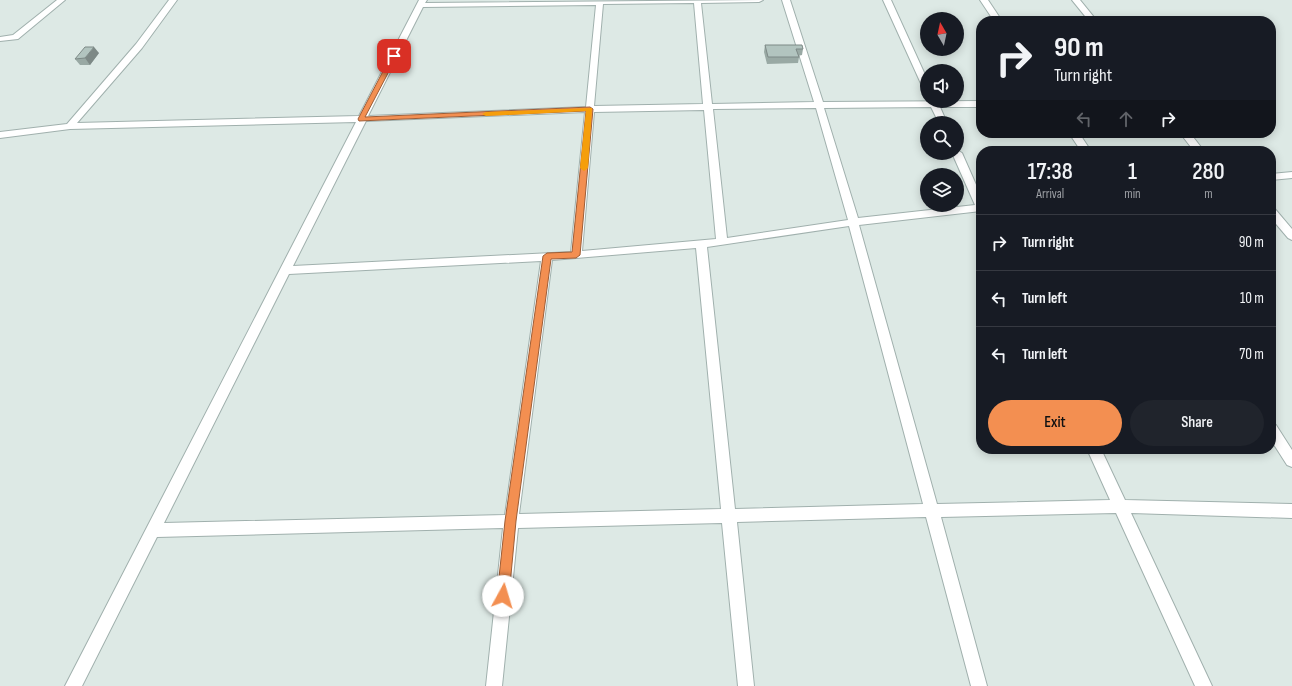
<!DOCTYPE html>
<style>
body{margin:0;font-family:"Sofia Sans Condensed",sans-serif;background:#20242c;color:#f1f3f6;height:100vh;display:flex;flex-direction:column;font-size:15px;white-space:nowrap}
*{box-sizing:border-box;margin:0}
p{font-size:13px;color:#9ea1a6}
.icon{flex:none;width:22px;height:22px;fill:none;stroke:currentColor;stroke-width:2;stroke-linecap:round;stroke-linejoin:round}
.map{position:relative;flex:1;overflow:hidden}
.details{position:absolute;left:976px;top:146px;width:300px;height:308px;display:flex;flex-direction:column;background:#171b24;border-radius:16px;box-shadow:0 2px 10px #0003}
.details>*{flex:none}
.hud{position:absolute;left:976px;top:16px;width:300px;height:122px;border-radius:16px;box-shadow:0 2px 10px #0003;background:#171b24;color:#f1f3f6;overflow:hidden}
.needle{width:26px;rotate:351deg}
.controls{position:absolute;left:920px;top:12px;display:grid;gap:8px}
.controls a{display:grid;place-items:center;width:44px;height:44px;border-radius:50%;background:#171b24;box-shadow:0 2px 10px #0003;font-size:20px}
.pin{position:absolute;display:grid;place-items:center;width:34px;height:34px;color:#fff;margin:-17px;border-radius:8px;box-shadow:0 2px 6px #0006}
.me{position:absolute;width:44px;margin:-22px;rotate:6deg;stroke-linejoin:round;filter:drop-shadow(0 0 3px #0008)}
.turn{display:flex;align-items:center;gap:14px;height:84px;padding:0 12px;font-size:18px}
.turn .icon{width:52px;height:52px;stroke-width:2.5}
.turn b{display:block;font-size:28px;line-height:34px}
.lanes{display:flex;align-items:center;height:38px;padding:0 12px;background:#0003;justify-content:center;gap:20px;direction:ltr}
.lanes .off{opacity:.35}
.eta{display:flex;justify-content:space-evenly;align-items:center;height:68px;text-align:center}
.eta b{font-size:24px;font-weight:600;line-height:28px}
.action{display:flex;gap:8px;margin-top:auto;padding:8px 12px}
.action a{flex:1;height:46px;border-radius:24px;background:#f38f51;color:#111;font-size:16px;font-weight:600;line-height:46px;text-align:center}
.action a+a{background:#20242c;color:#f1f3f6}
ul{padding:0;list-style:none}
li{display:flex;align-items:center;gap:12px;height:56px;padding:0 12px;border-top:1px solid #363941}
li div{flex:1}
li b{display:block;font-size:15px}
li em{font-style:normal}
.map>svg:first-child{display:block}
</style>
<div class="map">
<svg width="1292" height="686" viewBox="0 0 1292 686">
<rect width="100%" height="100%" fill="#dde9e5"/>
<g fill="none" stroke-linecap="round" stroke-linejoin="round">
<!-- street casing -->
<g stroke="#a0b0ad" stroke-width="2">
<path id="street" d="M57,0H65L18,39L0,41V37L13,35Z
M169,0H177L142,48L77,123L359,116L419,0H427L425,3L763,0L759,2L701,3L712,104L814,102L782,0H790L823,102L981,101V107H940L947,123H939L931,107L824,108L858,218L975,205L952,153H957V150L962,153L981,196V211L859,225L937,504L1110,500L1087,449H1101L1125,500L1292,504V518L1131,513L1212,686H1195L1116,513L941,517L987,686H971L926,517L737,522L754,686H738L722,523L518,528L502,686H486L503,528L157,537L82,686H65L356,122L70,129L0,138V132L67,124L136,44ZM694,3L703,104L594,106L603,4ZM596,5L586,107L368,116L423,7ZM816,108L848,220L727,238L713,109ZM704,110L716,239L582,251L594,112ZM585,112L571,252L293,266L366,121ZM849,226L923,504L735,509L707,247ZM696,248L721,509L519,514L552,260ZM541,261L505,515L164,523L289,274Z
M883,0H891L927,79V91L923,88Z
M980,0H988L1002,21H994Z
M1072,0H1080L1097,21H1089Z
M1069,133H1079L1091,151H1081Z
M1180,133H1190L1204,151H1194Z
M1292,172V178L1271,180V174Z
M1271,208L1275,209L1292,229V240L1288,238L1271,218Z
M1271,423L1276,425L1292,450V467L1287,465L1271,440Z"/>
</g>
<!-- street -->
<use href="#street" fill="#fff" fill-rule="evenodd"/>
</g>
<!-- wall -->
<path fill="#99a9a4" d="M765,45L803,49L802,55L798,56L799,57L798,63L767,64L764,52Z
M99,53L90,65H80L75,59Z"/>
<!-- shaded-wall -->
<path fill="#7d8986" d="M94,47L99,53L90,65L85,58Z"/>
<!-- building -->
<path fill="#b2c4bf" stroke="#7d8986" d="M765,45H802L803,49H796L799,57H768Z
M85,47H94L85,58L75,59Z"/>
<!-- route -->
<path fill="#f38f51" stroke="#9e5d35" d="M394,54L397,56L365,117L590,107L593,109L580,255L576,258L551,259L516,521L509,596L507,600L503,602L499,600L497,596L505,521L543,256L547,253L572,252L586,111L359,121L358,119L391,56Z"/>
<!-- slow -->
<path fill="#f59e0b" d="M592,108L588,168L584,171L580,168L586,111L486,116L482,114L486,112Z"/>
</svg>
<div class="controls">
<a><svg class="needle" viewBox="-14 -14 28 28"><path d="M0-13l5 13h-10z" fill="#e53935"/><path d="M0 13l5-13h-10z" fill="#9ea1a6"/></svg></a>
<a><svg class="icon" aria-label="sound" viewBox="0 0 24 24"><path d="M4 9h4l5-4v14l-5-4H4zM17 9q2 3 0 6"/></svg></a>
<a><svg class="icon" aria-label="search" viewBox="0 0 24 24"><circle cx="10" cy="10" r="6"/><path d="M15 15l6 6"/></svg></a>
<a><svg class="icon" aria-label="layers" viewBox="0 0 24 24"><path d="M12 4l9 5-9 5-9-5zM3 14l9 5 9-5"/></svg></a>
</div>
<div class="pin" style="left:394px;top:56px;background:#d93025"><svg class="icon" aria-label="arrive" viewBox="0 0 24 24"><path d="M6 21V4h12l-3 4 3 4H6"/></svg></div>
<svg class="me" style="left:503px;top:596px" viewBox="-20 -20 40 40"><circle r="19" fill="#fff"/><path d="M0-13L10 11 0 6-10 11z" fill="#f38f51"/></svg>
<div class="hud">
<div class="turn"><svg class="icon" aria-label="right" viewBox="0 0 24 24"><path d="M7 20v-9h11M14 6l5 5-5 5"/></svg><div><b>90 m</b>Turn right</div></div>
<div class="lanes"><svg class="icon off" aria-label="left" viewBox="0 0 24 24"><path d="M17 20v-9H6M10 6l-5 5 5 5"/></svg><svg class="icon off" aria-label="ahead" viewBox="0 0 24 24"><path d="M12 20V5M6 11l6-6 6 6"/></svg><svg class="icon" aria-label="right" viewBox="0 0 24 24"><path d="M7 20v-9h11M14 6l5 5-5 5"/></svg></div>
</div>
<section class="details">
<div class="eta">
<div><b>17:38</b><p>Arrival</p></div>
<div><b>1</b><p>min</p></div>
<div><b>280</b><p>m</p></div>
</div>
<ul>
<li><svg class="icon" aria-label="right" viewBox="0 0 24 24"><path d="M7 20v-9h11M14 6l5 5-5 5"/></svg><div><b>Turn right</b></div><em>90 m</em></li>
<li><svg class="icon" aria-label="left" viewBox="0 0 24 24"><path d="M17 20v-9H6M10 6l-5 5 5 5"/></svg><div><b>Turn left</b></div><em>10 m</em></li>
<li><svg class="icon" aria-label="left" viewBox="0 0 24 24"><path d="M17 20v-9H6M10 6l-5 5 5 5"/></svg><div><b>Turn left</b></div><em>70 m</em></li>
</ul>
<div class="action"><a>Exit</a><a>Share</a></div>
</section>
</div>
